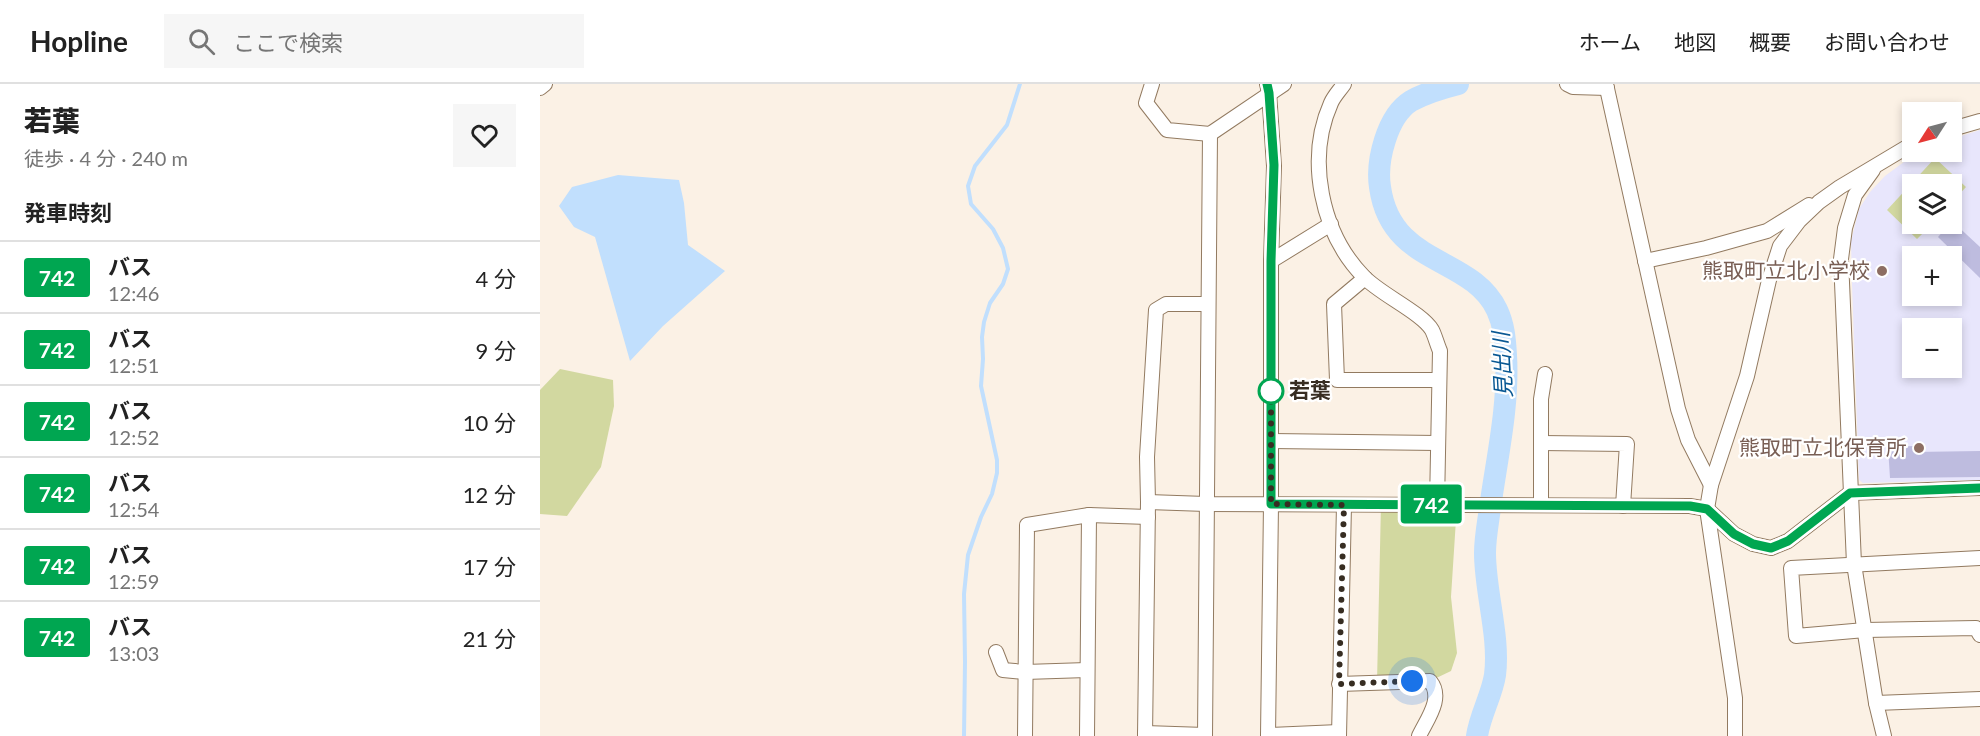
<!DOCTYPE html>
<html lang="ja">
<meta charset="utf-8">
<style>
:root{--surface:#fff;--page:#f6f6f6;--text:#222;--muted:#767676;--line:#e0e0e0}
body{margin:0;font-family:Lato,"Noto Sans JP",sans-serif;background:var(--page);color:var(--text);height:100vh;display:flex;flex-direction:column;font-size:22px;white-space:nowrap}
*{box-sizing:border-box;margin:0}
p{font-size:20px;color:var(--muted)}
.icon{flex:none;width:33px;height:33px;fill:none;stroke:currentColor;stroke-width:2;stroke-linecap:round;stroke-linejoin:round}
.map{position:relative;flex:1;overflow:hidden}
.details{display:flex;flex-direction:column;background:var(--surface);width:540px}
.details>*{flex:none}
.badge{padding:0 12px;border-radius:4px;font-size:21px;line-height:39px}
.needle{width:39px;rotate:234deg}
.buttons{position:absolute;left:1362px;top:18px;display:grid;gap:12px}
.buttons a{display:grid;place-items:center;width:60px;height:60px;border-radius:0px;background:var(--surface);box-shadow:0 3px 9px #0003;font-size:30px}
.you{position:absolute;width:30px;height:30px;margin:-15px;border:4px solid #fff;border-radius:50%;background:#1a73e8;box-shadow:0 0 0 9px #1a73e833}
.map>.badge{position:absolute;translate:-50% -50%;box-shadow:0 0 0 3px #fff}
h2{padding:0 24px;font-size:22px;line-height:54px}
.round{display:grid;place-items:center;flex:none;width:63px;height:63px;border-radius:0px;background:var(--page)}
.head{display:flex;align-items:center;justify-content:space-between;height:102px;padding:0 24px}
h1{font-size:28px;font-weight:800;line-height:45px}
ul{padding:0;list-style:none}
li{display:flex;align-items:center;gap:18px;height:72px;padding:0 24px;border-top:2px solid var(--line)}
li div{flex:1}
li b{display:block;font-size:22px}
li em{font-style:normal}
li .badge{min-width:66px;font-weight:700;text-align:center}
header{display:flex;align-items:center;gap:36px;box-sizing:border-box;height:84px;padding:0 30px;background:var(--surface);border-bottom:2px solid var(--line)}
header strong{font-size:28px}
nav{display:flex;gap:33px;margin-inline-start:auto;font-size:21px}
.search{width:420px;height:54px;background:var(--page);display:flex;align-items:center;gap:15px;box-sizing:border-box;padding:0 21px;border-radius:0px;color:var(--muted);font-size:22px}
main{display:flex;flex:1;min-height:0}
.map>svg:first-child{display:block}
</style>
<header>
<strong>Hopline</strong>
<div class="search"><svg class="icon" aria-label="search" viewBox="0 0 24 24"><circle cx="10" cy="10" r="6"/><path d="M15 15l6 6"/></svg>ここで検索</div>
<nav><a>ホーム</a><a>地図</a><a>概要</a><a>お問い合わせ</a></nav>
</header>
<main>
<section class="details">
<div class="head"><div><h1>若葉</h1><p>徒歩 · 4 分 · 240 m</p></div><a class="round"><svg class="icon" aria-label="heart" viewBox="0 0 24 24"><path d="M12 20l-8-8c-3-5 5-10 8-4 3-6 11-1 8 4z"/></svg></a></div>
<h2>発車時刻</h2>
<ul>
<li><span class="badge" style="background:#00a651;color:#fff">742</span><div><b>バス</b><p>12:46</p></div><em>4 分</em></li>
<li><span class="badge" style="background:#00a651;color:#fff">742</span><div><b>バス</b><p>12:51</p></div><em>9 分</em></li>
<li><span class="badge" style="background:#00a651;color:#fff">742</span><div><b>バス</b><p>12:52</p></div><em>10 分</em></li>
<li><span class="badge" style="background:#00a651;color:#fff">742</span><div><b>バス</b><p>12:54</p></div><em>12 分</em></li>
<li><span class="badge" style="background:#00a651;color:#fff">742</span><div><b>バス</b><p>12:59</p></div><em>17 分</em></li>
<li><span class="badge" style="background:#00a651;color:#fff">742</span><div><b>バス</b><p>13:03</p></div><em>21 分</em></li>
</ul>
</section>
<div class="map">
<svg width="1440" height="652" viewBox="0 0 1440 652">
<rect width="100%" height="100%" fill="#fbf1e5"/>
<path fill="#e8e6fc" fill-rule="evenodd" d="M1440,46V396L1323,399L1319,396L1312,201L1311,157L1319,125L1330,108L1345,92L1372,72L1381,68H1412V55ZM1372,100H1412V140H1372ZM1372,172H1412V212H1372ZM1372,244H1412V284H1372Z"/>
<g fill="#d2d8a0">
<polygon points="1395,74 1426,103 1412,118 1412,100 1372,100 1372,140 1392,140 1377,155 1347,126"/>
<polygon points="20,285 73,296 74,322 61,383 27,432 0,430 0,306"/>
<polygon points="841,420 917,420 911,513 917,569 911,587 890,597 837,598"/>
</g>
<polygon fill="#c1dffd" points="78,91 139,96 144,119 148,161 185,187 123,242 90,277 55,153 34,143 19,122 32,103"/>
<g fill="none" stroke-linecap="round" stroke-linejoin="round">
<polyline stroke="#c1dffd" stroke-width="4" points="424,652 425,578 424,510 428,471 441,433 452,410 457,389 457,376 441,302 443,275 442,253 444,238 450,219 463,200 468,185 463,164 453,145 431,120 428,102 435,82 467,41 480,0"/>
<path stroke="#c1dffd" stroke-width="22" d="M918,0C902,4 885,9 871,17C847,32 836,77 840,103C851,183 931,171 957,226C964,241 965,255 966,271C969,322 957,373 950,424C948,439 945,454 945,469C945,508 960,553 955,591C952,611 940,631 937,652"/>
</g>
<g fill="#bebcdf">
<polygon points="1412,137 1440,163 1440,194 1398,153"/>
<polygon points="1374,362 1374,368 1440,367 1440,393 1350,394 1348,363"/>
</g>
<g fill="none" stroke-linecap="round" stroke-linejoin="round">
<defs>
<g id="minor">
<polyline points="612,0 606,19 627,46 670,50 744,0"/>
<polyline points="727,0 729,8 734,82 731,177 731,420 728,652"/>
<path d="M804,0C800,6 794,12 791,19C766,75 781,149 824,193C840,210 882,229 892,246C895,252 897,260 900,267L897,420"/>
<polyline points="1027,0 1033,3 1067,4"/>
<polyline points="1066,0 1138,325 1148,356 1171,401"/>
<polyline points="0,4 5,0"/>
<polyline points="1412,45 1440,37"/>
<polyline points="1333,86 1315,111 1305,144 1301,175 1314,480 1336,619 1344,652"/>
<polyline points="731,177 791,140"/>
<polyline points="1105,177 1166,164 1227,147 1269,121"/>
<polyline points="825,194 794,220 797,296 899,296"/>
<polyline points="731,357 898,359"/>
<polyline points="1001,359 1087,360 1083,422"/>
<polyline points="608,418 666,420 1150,422 1167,425 1194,450 1213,460 1231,464 1248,457 1310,409 1440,404"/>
<polyline points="1001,421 1001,315 1005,290"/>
<polyline points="1440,474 1251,484 1256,552 1325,546 1436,544 1440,551"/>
<polyline points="456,568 463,586 485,588 547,586"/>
<path d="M799,600L890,597C904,614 887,635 879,652"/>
<polyline points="1336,619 1440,615"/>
<polyline points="605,649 665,651"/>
<polyline points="728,651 799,648"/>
<polyline points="485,652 487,441 549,431 608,433"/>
<polyline points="547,652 549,431"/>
<polyline points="605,652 608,418 607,373 616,226 626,220 668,220"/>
<polyline points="665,652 670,50"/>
<polyline points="799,652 804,421"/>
<polyline points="1195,652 1195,614 1167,425 1171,401 1207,292 1229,196 1240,162 1259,137 1279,118 1300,103 1372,60"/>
</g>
</defs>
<use href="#minor" stroke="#927a60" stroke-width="16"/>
<use href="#minor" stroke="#fff" stroke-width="14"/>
</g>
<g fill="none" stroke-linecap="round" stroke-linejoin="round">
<defs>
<polyline id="line" points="727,0 729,9 734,81 731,177 731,420 1150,422 1167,425 1194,450 1213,460 1231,464 1248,457 1310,409 1440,404"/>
</defs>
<use href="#line" stroke="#fff" stroke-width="14"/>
<use href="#line" stroke="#00a651" stroke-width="9"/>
<polyline stroke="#372d22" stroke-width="6" stroke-dasharray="0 10.8" points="731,307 731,420 804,421 799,600 872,597"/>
</g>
<g fill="#8d6e63" stroke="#fff" stroke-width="2">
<circle cx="1342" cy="187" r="6"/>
<circle cx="1379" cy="364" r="6"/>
</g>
<circle fill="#fff" stroke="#00a651" stroke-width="3" cx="731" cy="307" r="12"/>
<g text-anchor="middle" stroke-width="4.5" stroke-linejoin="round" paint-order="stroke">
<g font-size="21" fill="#785e54" stroke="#fff" text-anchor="end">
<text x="1330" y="194">熊取町立北小学校</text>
<text x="1367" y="371">熊取町立北保育所</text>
</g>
<g font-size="21" font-weight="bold" fill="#372d22" stroke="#fff" text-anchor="start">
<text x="749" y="314">若葉</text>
</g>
<g font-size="22" font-style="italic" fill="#095893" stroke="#fff">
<text transform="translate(962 281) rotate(-93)" y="8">見出川</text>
</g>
</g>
</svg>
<div class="buttons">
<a><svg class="needle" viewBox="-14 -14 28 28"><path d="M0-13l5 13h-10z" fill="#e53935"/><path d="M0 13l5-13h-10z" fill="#767676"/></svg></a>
<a><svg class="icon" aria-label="layers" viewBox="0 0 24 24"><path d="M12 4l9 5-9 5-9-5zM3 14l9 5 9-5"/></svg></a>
<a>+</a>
<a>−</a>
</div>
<div class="you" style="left:872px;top:597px"></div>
<b class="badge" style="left:891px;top:420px;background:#00a651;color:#fff">742</b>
</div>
</main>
